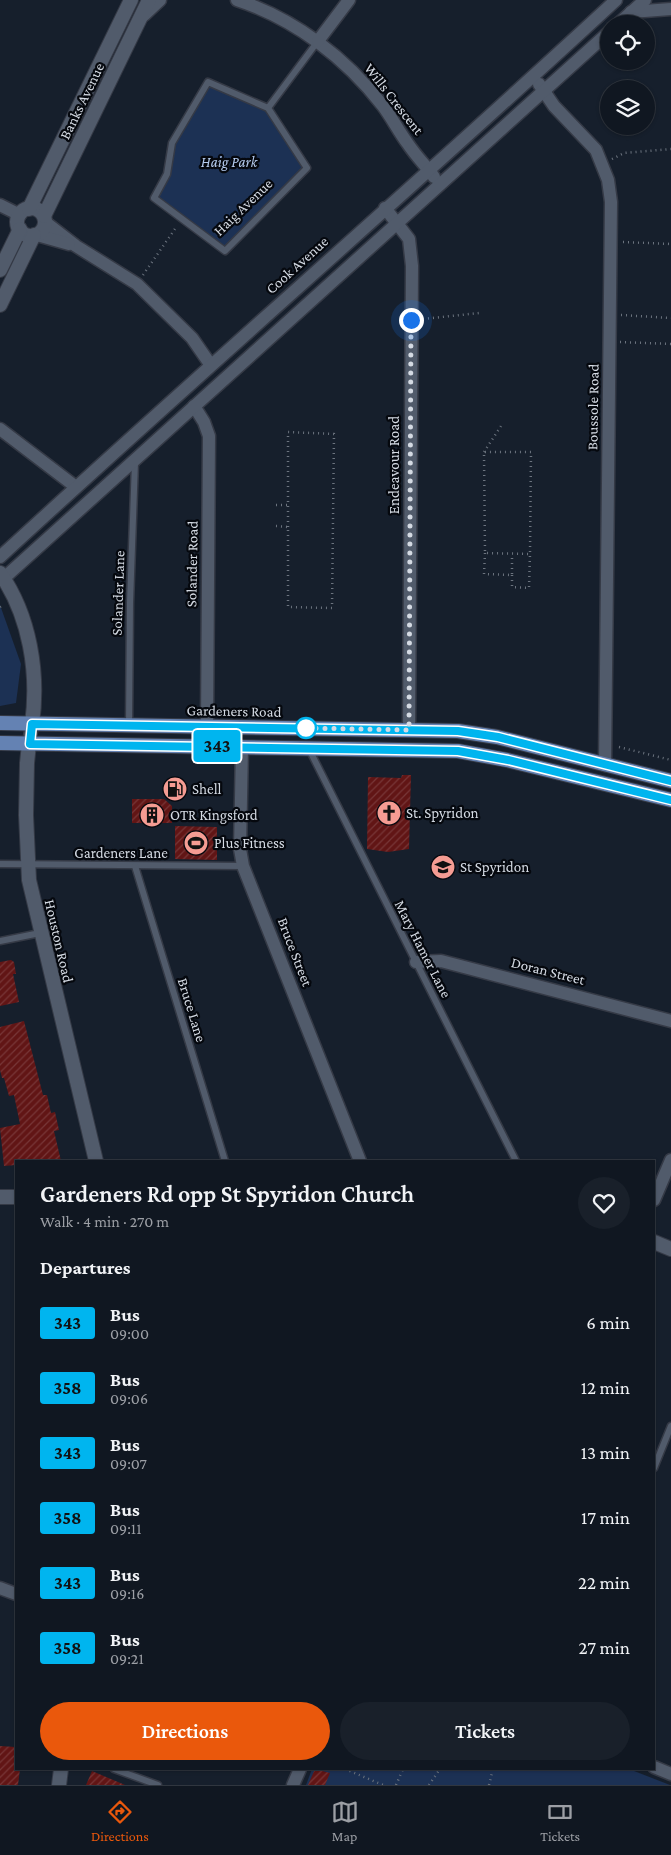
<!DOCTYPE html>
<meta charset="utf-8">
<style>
:root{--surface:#101721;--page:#19202a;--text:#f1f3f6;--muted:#9c9fa5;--line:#30363f;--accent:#ea580c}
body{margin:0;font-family:"Crimson Pro",serif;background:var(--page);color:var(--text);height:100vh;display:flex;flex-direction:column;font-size:19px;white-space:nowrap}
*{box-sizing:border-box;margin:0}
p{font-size:16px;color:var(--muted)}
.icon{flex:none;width:28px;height:28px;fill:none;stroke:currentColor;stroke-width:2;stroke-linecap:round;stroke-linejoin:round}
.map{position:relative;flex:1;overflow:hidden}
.panel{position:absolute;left:15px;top:1160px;width:640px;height:610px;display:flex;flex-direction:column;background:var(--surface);border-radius:0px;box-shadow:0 1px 4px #0004,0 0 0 1px var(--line)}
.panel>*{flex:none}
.badge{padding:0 10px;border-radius:4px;font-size:18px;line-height:32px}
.tools{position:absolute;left:600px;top:15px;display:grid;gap:10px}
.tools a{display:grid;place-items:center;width:55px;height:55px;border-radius:50%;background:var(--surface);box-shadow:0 1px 4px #0004,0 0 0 1px var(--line);font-size:25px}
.you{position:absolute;width:25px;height:25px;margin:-12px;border:4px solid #fff;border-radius:50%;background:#1a73e8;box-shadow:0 0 0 8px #1a73e833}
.map>.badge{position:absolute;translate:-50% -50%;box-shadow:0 0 0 2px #fff}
h2{padding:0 25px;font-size:19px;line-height:45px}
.round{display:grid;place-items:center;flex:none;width:52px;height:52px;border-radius:26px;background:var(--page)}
.overview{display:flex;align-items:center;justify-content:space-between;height:85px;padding:0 25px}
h1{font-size:24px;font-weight:600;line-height:38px}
.action{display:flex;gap:10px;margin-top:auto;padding:10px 25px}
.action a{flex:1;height:58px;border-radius:30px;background:var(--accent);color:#fff;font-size:20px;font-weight:600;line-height:58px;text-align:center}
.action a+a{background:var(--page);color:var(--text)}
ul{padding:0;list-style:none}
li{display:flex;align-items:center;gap:15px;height:65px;padding:0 25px}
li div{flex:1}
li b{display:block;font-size:19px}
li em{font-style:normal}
li .badge{min-width:55px;font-weight:700;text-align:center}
.tabs{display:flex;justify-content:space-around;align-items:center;height:70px;border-top:1px solid var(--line);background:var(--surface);font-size:14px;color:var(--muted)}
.tabs a{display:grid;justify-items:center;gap:2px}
.tabs .on{color:var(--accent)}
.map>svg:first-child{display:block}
</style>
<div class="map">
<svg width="671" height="1785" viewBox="0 0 671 1785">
<defs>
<pattern id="building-hatch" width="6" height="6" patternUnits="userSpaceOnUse" patternTransform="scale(1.25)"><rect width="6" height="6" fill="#611515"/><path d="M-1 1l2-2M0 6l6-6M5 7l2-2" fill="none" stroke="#773637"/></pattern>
</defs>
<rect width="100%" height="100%" fill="#161f2c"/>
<g fill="#1c3154">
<polygon points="208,82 268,108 307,168 225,251 154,198 167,174 172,143"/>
<polygon points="0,605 21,664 16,703 0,706"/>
<polygon points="312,1769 629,1769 670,1785 306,1785"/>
</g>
<g fill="url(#building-hatch)">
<polygon points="402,775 411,775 409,849 388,852 367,849 368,777 401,778"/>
<polygon points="132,799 164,799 172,806 172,823 132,823"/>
<polygon points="175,826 217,827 217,860 175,859"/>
<polygon points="11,960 14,962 16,974 13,974 19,1002 0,1006 0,962"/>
<polygon points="24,1021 43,1095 47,1095 51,1113 55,1112 59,1130 54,1131 61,1161 16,1161 16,1165 4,1166 0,1128 20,1124 14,1095 9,1096 4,1078 2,1078 0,1070 0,1027"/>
<polygon points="0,1746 16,1747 16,1767 20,1769 18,1785 0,1785"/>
<polygon points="315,1769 330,1773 325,1785 308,1785"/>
<polygon points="92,1771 125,1785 86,1785"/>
</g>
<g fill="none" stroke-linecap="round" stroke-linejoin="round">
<defs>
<g id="service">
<polyline points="268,108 208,82 172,143 167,174 154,198 225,251 307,168 268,108 318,41"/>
<polyline points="129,726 130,603 135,462"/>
<polyline points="309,749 516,1161"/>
<polyline points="0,864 243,866"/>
<polyline points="135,866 225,1161"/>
<polyline points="0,941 40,933"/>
<polyline points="654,1468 671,1426"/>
<polyline points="114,1769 158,1785"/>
</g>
<g id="minor">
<path d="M237,0C295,19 346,58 383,106C392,118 399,132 408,144C416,156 426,166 434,177"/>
<polyline points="631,12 671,9"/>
<polyline points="144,15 160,0"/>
<polyline points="618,24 645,0"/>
<polyline points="318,41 349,0"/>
<polyline points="539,84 554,106 596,150 608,180 611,202 605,765"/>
<polyline points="0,205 20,215"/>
<polyline points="385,208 409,239 412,266 409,729"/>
<polyline points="45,222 76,246 137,284 192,338 210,364"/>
<polyline points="37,235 69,244"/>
<polyline points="194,406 204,422 209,436 207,727"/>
<polyline points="0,429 76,487"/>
<path d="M0,557C204,369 413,188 616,0"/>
<polyline points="4,578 609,32"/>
<polyline points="29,744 32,724"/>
<polyline points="242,747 240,849 243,866 360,1161"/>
<polyline points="416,962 441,961 671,1021"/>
<polyline points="654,1200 671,1160"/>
<polyline points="0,1588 16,1594"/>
<polyline points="654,1767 671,1774"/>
<polyline points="293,1785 300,1769"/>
</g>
<g id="tertiary">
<circle cx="31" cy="222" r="14"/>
<polyline points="29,209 131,0"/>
<polyline points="44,216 149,0"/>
<polyline points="0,270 20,229"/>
<polyline points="0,305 34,235"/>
<path d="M0,573C30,616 39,673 32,724"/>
<polyline points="29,744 27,763 26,815 29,880 96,1161"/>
<polyline points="0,1197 16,1197"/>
<polyline points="654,1242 671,1249"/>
<polyline points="59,1785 61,1769"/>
</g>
<g id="primary">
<polyline points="0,723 458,731 497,737 671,781"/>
<polyline points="0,743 458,751 507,760 671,800"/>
</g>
</defs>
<use href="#service" stroke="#353a46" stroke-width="9"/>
<use href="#minor" stroke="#353a46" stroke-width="15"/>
<use href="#tertiary" stroke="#353a46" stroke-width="16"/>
<use href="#primary" stroke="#353a46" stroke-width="16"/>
<g stroke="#6c747f" stroke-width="2.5" stroke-dasharray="1 4" stroke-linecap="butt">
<polyline points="612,159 624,153 671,149"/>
<polyline points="623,242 671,244"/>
<polyline points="143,275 177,226"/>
<polyline points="621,315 671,318"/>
<polyline points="423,319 479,313"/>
<polyline points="620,342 671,344"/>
<polyline points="484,452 503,423"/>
<polyline points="276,505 288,505"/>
<polyline points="276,526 288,527 288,607 332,608 334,434 288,432 288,527"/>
<polyline points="485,553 484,574 512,575 512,554"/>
<polyline points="512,575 512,587 529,588 530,554 485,553 484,452 531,452 530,554"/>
<polyline points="0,607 1,606"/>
<polyline points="619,747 671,760"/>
<polyline points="345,1769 383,1785"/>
<polyline points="396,1785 403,1769"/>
<polyline points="429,1785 440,1769"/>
<polyline points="489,1785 493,1769"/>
</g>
<use href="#service" stroke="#515b6b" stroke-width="6"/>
<use href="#minor" stroke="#515b6b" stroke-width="12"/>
<use href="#tertiary" stroke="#515b6b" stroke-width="14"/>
<use href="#primary" stroke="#6482b3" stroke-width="14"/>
</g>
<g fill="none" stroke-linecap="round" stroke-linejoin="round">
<defs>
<polyline id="line" points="671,781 498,737 458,731 32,724 30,744 458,751 508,760 671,800"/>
</defs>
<use href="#line" stroke="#fff" stroke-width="11"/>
<use href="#line" stroke="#00b5ef" stroke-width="8"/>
<polyline stroke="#d4dae3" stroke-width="5" stroke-dasharray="0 9" points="306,728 302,728 409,730 411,320"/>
</g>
<defs>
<symbol id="fuel-disc" viewBox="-11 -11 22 22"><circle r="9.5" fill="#f59c93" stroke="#05080e"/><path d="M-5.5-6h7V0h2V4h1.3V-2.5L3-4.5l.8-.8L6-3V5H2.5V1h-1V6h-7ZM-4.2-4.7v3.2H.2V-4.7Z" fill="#111"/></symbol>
<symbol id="church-disc" viewBox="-11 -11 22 22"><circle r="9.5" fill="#f59c93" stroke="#05080e"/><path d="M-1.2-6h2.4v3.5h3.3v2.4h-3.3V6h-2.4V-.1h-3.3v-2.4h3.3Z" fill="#111"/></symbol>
<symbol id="building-disc" viewBox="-11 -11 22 22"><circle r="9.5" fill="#f59c93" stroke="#05080e"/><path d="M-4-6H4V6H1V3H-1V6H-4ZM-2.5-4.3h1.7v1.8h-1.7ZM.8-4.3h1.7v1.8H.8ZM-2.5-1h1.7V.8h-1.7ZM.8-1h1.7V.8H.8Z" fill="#111"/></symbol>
<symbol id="stadium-disc" viewBox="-11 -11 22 22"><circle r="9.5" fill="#f59c93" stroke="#05080e"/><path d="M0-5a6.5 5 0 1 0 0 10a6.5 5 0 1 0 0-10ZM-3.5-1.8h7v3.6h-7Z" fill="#111"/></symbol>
<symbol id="school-disc" viewBox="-11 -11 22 22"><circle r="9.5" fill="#f59c93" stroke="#05080e"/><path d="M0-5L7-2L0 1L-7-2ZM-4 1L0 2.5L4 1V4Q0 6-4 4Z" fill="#111"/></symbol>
</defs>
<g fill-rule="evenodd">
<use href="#fuel-disc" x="161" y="775" width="28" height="28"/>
<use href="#church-disc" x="375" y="799" width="28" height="28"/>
<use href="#building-disc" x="138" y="801" width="28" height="28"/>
<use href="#stadium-disc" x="182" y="829" width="28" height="28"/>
<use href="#school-disc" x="429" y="853" width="28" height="28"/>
</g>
<circle fill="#fff" stroke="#00b5ef" stroke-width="2.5" cx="306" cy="728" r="10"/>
<g text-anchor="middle" stroke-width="4.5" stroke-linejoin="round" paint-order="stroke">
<g font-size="15" fill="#d4dae3" stroke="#05080e">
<text transform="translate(394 99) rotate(52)" y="5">Wills Crescent</text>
<text transform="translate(82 101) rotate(-64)" y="5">Banks Avenue</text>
<text transform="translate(243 207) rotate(-44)" y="5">Haig Avenue</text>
<text transform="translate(297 265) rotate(-42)" y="5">Cook Avenue</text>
<text transform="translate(593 407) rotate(-89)" y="5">Boussole Road</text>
<text transform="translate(394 465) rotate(-90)" y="5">Endeavour Road</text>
<text transform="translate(192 564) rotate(-89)" y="5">Solander Road</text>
<text transform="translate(118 593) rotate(-88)" y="5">Solander Lane</text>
<text transform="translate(234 711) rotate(1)" y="5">Gardeners Road</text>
<text x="121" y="858">Gardeners Lane</text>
<text transform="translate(59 941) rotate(77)" y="5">Houston Road</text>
<text transform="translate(423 949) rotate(63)" y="5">Mary Hamer Lane</text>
<text transform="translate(295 952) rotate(69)" y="5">Bruce Street</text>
<text transform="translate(548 971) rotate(14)" y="5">Doran Street</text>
<text transform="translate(192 1010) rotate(73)" y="5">Bruce Lane</text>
</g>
<g font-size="15" font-style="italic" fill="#b5ccef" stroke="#05080e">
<text x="229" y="167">Haig Park</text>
</g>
<g font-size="15" fill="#d4dae3" stroke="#05080e" text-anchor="start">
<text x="192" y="794">Shell</text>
<text x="406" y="818">St. Spyridon</text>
<text x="170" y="820">OTR Kingsford</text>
<text x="214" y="848">Plus Fitness</text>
<text x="460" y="872">St Spyridon</text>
</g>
</g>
</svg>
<div class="tools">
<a><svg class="icon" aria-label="locate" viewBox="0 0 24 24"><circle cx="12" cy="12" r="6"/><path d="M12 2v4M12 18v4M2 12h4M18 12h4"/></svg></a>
<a><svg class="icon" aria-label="layers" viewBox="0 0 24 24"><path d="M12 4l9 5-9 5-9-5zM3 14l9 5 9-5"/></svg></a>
</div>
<div class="you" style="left:411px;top:320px"></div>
<b class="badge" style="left:217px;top:746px;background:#00b5ef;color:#111">343</b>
<section class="panel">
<div class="overview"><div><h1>Gardeners Rd opp St Spyridon Church</h1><p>Walk · 4 min · 270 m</p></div><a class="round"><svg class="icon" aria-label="heart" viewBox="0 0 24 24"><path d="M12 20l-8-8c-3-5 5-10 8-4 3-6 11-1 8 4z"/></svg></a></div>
<h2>Departures</h2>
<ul>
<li><span class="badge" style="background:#00b5ef;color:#111">343</span><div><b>Bus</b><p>09:00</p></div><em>6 min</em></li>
<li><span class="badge" style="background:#00b5ef;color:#111">358</span><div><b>Bus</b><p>09:06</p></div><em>12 min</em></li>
<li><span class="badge" style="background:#00b5ef;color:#111">343</span><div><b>Bus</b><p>09:07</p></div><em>13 min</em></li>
<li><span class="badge" style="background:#00b5ef;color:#111">358</span><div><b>Bus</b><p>09:11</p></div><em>17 min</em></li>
<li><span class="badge" style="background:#00b5ef;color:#111">343</span><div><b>Bus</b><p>09:16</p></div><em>22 min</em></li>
<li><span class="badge" style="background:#00b5ef;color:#111">358</span><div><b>Bus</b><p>09:21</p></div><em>27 min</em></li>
</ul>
<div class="action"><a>Directions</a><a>Tickets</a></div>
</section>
</div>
<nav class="tabs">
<a class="on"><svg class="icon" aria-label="directions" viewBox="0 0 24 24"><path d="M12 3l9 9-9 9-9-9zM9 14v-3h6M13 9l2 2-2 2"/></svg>Directions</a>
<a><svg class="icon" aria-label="map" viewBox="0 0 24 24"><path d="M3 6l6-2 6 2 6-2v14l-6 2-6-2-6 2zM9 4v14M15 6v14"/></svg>Map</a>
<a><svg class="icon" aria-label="tickets" viewBox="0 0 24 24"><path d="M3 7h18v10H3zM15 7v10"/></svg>Tickets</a>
</nav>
